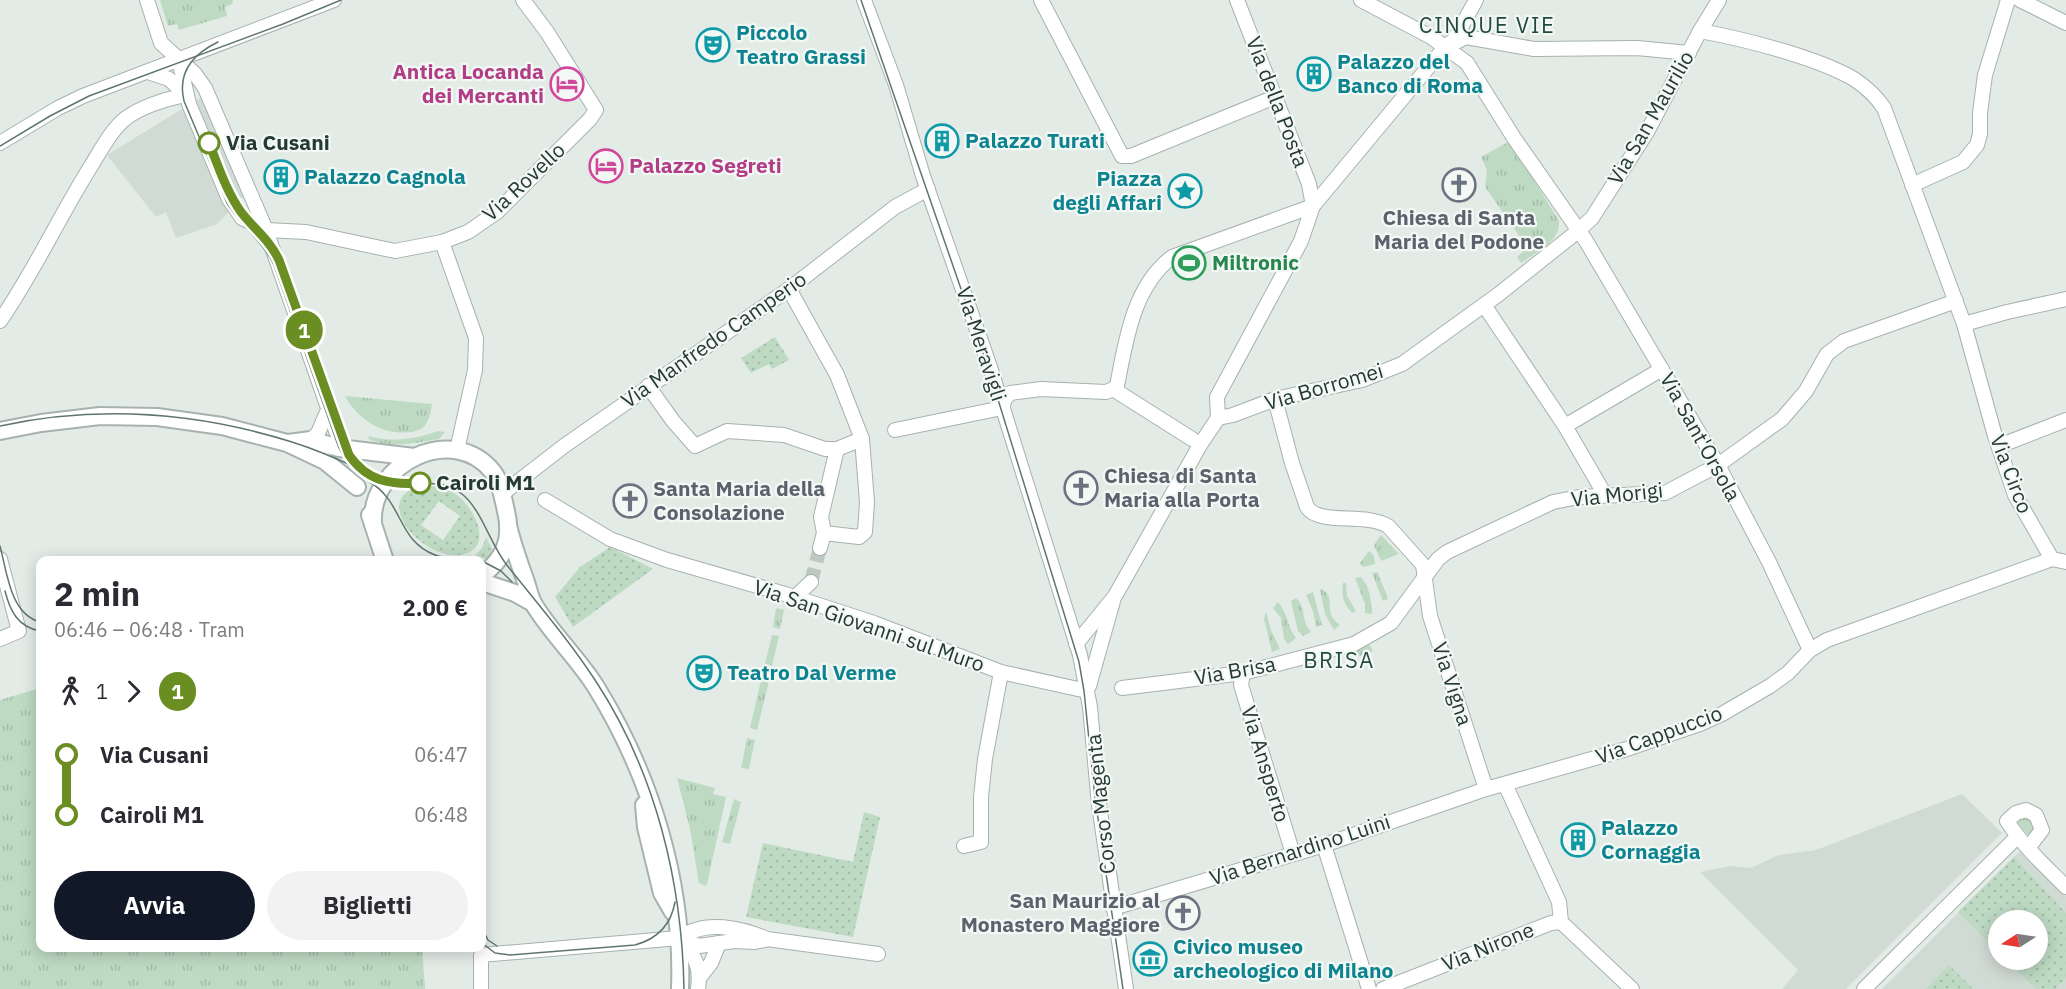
<!DOCTYPE html>
<html lang="it">
<meta charset="utf-8">
<style>
:root{--surface:#fff;--page:#f2f2f3;--text:#2b2b33;--muted:#7c7c81;--accent:#111827}
body{margin:0;font-family:"IBM Plex Sans",sans-serif;background:var(--page);color:var(--text);height:100vh;display:flex;flex-direction:column;font-size:22px;white-space:nowrap}
*{box-sizing:border-box;margin:0}
p{font-size:20px;color:var(--muted)}
.icon{flex:none;width:33px;height:33px;fill:none;stroke:currentColor;stroke-width:2;stroke-linecap:round;stroke-linejoin:round}
.map{position:relative;flex:1;overflow:hidden}
.details{position:absolute;left:36px;top:556px;width:450px;height:396px;display:flex;flex-direction:column;background:var(--surface);border-radius:12px;box-shadow:0 3px 15px #0003}
.details>*{flex:none}
.badge{padding:0 12px;border-radius:20px;font-size:21px;line-height:39px}
.needle{width:39px;rotate:258deg}
.controls{position:absolute;left:1988px;top:910px;display:grid;gap:12px}
.controls a{display:grid;place-items:center;width:60px;height:60px;border-radius:50%;background:var(--surface);box-shadow:0 3px 15px #0003;font-size:30px}
.map>.badge{position:absolute;translate:-50% -50%;box-shadow:0 0 0 3px #fff}
.legs{display:flex;align-items:center;gap:9px;height:66px;padding:0 18px;font-size:20px}
.legs p{margin-inline-start:auto}
.head{display:flex;align-items:center;justify-content:space-between;height:102px;padding:0 18px}
h1{font-size:33px;font-weight:700;line-height:45px}
.button{display:flex;gap:12px;margin-top:auto;padding:12px 18px}
.button a{flex:1;height:69px;border-radius:36px;background:var(--accent);color:#fff;font-size:24px;font-weight:700;line-height:69px;text-align:center}
.button a+a{background:var(--page);color:var(--text)}
ul{padding:0 18px;list-style:none}
li{display:flex;align-items:center;gap:21px;height:60px;font-size:22px}
li i{display:grid;place-items:center;width:9px;height:100%;margin:0 8px;background:currentColor}
li i::after{content:'';width:15px;height:15px;margin:-8px;border:4px solid;border-radius:50%;background:var(--surface)}
li p{margin-inline-start:auto}
li:first-child i{background:linear-gradient(#0000 50%,currentColor 0)}
li:last-child i{background:linear-gradient(currentColor 50%,#0000 0)}
.map>svg:first-child{display:block}
</style>
<div class="map">
<svg width="2066" height="989" viewBox="0 0 2066 989">
<defs>
<pattern id="grass-tufts" width="24" height="20" patternUnits="userSpaceOnUse" patternTransform="scale(1.5)"><rect width="24" height="20" fill="#bedac3"/><path d="M3 7l-1-3M5 7V3M7 7l1-3M15 17l-1-3M17 17v-4M19 17l1-3" fill="none" stroke="#a3bca8"/></pattern>
<pattern id="garden-dots" width="8" height="8" patternUnits="userSpaceOnUse" patternTransform="scale(1.5)"><rect width="8" height="8" fill="#bedac3"/><path d="M2 2h.1M6 6h.1" fill="none" stroke="#a3bca8" stroke-width="1.8" stroke-linecap="round"/></pattern>
</defs>
<rect width="100%" height="100%" fill="#e3ebe7"/>
<g fill="#d1dbd5" fill-rule="evenodd">
<polygon points="208,93 248,192 217,224 176,238 166,212 156,217 107,155"/>
<polygon points="1962,794 2002,833 1846,989 1782,989 1798,970 1700,872 1730,866 1751,868 1779,855 1816,850"/>
<path d="M2020,851L2066,896V989H1882ZM1998,921H2037V960H1998Z"/>
</g>
<g fill="url(#grass-tufts)">
<polygon points="160,0 233,0 232,4 225,7 227,16 179,30 177,24 168,26"/>
<path d="M1510,141L1559,221C1561,242 1536,252 1521,263L1517,257L1525,250V244L1485,187L1487,170L1481,157Z"/>
<path d="M345,396L432,404C431,410 430,417 427,422C425,428 417,431 412,432C383,436 358,420 345,396Z"/>
<path d="M438,431L445,432L439,439C416,443 390,449 368,439L369,436C390,443 417,439 438,431Z"/>
<polygon points="1381,535 1399,554 1381,561 1374,545"/>
<polygon points="1369,551 1374,556 1375,564 1363,567 1360,563"/>
<path d="M1378,572C1380,582 1386,590 1388,599L1383,601L1372,573Z"/>
<path d="M1361,577C1370,587 1371,600 1372,614L1365,613V604L1355,578Z"/>
<path d="M1343,583H1346L1347,596L1356,611L1352,613C1344,604 1341,596 1343,583Z"/>
<path d="M1320,589C1333,593 1328,604 1331,614C1332,618 1336,622 1340,625L1334,630L1325,614Z"/>
<polygon points="1313,592 1322,625 1316,627 1313,611 1306,595"/>
<path d="M1296,598C1307,608 1300,619 1311,632L1303,636L1298,631L1291,601Z"/>
<path d="M1278,602C1289,615 1286,625 1296,638L1288,644L1284,639L1281,618L1273,608Z"/>
<polygon points="776,608 784,610 780,629 773,627"/>
<polygon points="1266,612 1271,630 1280,649 1272,652 1264,619"/>
<polygon points="772,635 779,636 772,666 765,664"/>
<polygon points="1370,645 1373,651 1349,660 1346,654"/>
<polygon points="762,676 770,677 757,730 750,728"/>
<polygon points="40,688 40,948 422,948 425,989 0,989 0,700"/>
<polygon points="747,738 755,740 749,769 741,768"/>
<polygon points="677,778 715,788 713,794 726,797 707,884 705,886 699,883 690,829"/>
<polygon points="734,799 741,802 730,844 722,842"/>
<polygon points="2020,815 2031,818 2036,826 2032,834 2027,834 2018,823 2017,818"/>
</g>
<g fill="url(#garden-dots)" fill-rule="evenodd">
<polygon points="775,337 789,360 772,369 769,364 751,373 741,358"/>
<path d="M420,486C429,486 439,486 448,490C473,500 498,550 460,555C421,559 370,499 420,486ZM439,501L460,516L443,540L421,525Z"/>
<polygon points="486,537 496,556 492,561 475,555 482,548"/>
<polygon points="610,547 653,569 573,627 555,597 580,567"/>
<polygon points="864,812 880,817 853,937 746,917 763,843 853,862"/>
<polygon points="2014,857 2066,913 2066,978 2055,989 2036,989 2007,960 2037,960 2037,921 1998,921 1998,952 1958,912"/>
<polygon points="1949,965 1973,989 1926,989"/>
</g>
<g fill="none" stroke-linecap="round" stroke-linejoin="round">
<polyline stroke="#bdc8c3" stroke-width="14" stroke-dasharray="14 7" stroke-linecap="butt" points="811,582 820,548"/>
<defs>
<g id="minor">
<polyline points="147,0 161,43 195,74 205,88 266,230 342,448"/>
<polyline points="864,0 896,85 923,176 990,367 1080,655 1090,707 1099,805 1126,989"/>
<polyline points="1041,0 1122,156 1131,156 1275,97"/>
<polyline points="1237,0 1309,184 1313,206"/>
<polyline points="1361,0 1431,37 1467,63 1514,138 1586,241 1718,465 1769,562 1810,650"/>
<polyline points="2020,0 2066,23"/>
<path d="M1700,31C1744,39 1816,57 1854,79C1866,87 1876,96 1884,108L1964,324L1995,436L2015,495L2052,559L2066,562"/>
<polyline points="1450,45 1466,37 1534,49 1637,48 1689,53"/>
<polyline points="179,60 189,104 229,199 242,218 266,230"/>
<polyline points="148,72 169,79 186,95"/>
<polyline points="0,143 58,108 83,96 334,0"/>
<polyline points="1912,185 1963,162 1977,145 1980,134 1980,113 1985,75 2008,0"/>
<polyline points="266,230 306,232 395,251 442,242 468,232 497,212 590,119 596,110 547,32 523,0"/>
<polyline points="442,242 476,338 475,370 457,450"/>
<polyline points="789,289 837,375 862,439 867,502 865,532 859,537 824,533"/>
<polyline points="1484,305 1565,426 1605,495"/>
<path d="M0,321C34,272 59,217 91,166C101,150 111,130 126,118C143,106 166,99 186,95"/>
<polyline points="1964,324 2007,312 2066,299"/>
<polyline points="648,386 673,421 695,446 727,431 784,435 825,449 837,449 862,439"/>
<path d="M1113,389L1117,386C1126,340 1133,287 1172,257L1313,206"/>
<path d="M1275,399L1292,463L1307,507C1319,526 1365,512 1388,526L1423,565L1430,616L1486,789"/>
<polyline points="1002,408 1005,399 1010,393 1041,389 1106,392 1113,389 1192,439"/>
<polyline points="1218,418 1233,415 1275,399 1362,380 1402,364 1499,294 1578,231 1592,218 1647,132 1700,31 1719,0"/>
<polyline points="1218,418 1217,397 1301,241 1313,206 1446,46 1454,40 1476,0"/>
<polyline points="1565,426 1662,369"/>
<polyline points="895,430 1002,408"/>
<polyline points="311,440 318,433 328,410"/>
<polyline points="1999,446 2066,420"/>
<polyline points="502,494 564,446 789,289 895,207 928,189"/>
<polyline points="545,500 610,539 667,560 785,594 874,623 1001,672 1087,691"/>
<polyline points="820,548 824,533 821,517 837,449"/>
<polyline points="0,559 19,631 0,639"/>
<polyline points="795,597 811,582"/>
<polyline points="1076,644 1115,596 1200,445 1218,418"/>
<polyline points="1243,673 1241,685 1293,854"/>
<polyline points="1089,686 1113,601"/>
<polyline points="1122,688 1243,673 1354,644 1391,623 1438,559 1447,552 1553,502 1579,497 1665,493 1718,465 1782,419 1806,391 1827,354 1844,341 1956,301"/>
<polyline points="1505,784 1559,902 1561,922 1632,989"/>
<polyline points="1324,845 1369,989"/>
<polyline points="964,846 981,842 981,797 985,759 1001,672"/>
<path d="M2028,848L2042,830L2036,815L2026,810L2016,813L2007,821C2023,846 2045,866 2066,887"/>
<polyline points="1113,908 1324,845 1486,789 1627,749 1700,724 1722,714 1770,686 1788,673 1810,650 1827,640 2052,559"/>
<polyline points="679,938 699,946 734,941 755,942 765,940"/>
<path d="M682,941C696,957 701,968 698,989"/>
<polyline points="700,977 711,963 719,943"/>
<path d="M481,989V955L679,938C684,935 690,931 696,930C717,923 747,930 767,939L878,954"/>
<polyline points="1383,989 1551,923 1561,922"/>
<polyline points="1864,989 2017,837"/>
</g>
<g id="tertiary">
<polyline points="0,431 41,423 100,416 157,417 222,426 287,443 325,461 357,487"/>
<polyline points="288,443 311,440 339,448 414,457"/>
<polyline points="370,515 385,561"/>
<path d="M373,524C369,463 453,422 493,472C501,482 503,499 506,511C513,540 504,559 482,575"/>
<path d="M508,526C513,545 519,563 526,582C528,589 530,597 533,603C550,632 578,658 596,687C651,776 684,884 680,989"/>
<polyline points="482,582 515,593 533,603"/>
<polyline points="644,805 646,827 662,893 673,912"/>
</g>
</defs>
<use href="#minor" stroke="#a6b2ad" stroke-width="16"/>
<use href="#tertiary" stroke="#a6b2ad" stroke-width="20"/>
<use href="#minor" stroke="#fff" stroke-width="14"/>
<use href="#tertiary" stroke="#fff" stroke-width="16"/>
<g stroke="#5f766e" stroke-width="1.5">
<polyline points="861,0 988,367 1079,662 1084,691 1095,798 1123,989"/>
<path d="M218,42C193,54 177,72 184,101L227,203C241,226 263,241 274,265L339,448L349,466"/>
<polyline points="0,146 50,116 89,96 283,24 341,0"/>
<path d="M0,426C98,405 196,412 292,442C314,449 338,459 359,469C369,473 377,480 387,482C414,490 435,474 462,494C481,509 490,543 506,564C537,603 570,641 597,683C656,774 682,882 684,989"/>
<path d="M368,481C404,501 396,540 435,555C450,561 465,557 481,561"/>
<path d="M0,546C7,572 10,614 40,622"/>
<polyline points="482,561 501,571 512,582"/>
<path d="M5,591C10,611 18,627 40,631"/>
<polyline points="482,928 488,940 497,946"/>
<path d="M482,943L495,953L510,955L635,945C657,939 671,925 675,902"/>
</g>
</g>
<g fill="none" stroke-linecap="round" stroke-linejoin="round">
<defs>
<path id="line-1" d="M209,143C218,165 226,191 241,212C254,229 269,239 279,260L349,455C367,481 390,485 420,483"/>
</defs>
<use href="#line-1" stroke="#fff" stroke-width="14"/>
<use href="#line-1" stroke="#6b8e23" stroke-width="9"/>
</g>
<defs>
<symbol id="theatre-ring" viewBox="-11 -11 22 22"><circle r="9.5" fill="#f3f8f5" stroke="#0f9aa8" stroke-width="1.5"/><path d="M-5-5.5Q0-4 5-5.5V0Q5 5 0 6Q-5 5-5 0ZM-3.3-2.5H-1v1.5H-3.3ZM1-2.5H3.3v1.5H1ZM-2.8 1Q0 5.5 2.8 1Z" fill="#0f9aa8"/></symbol>
<symbol id="building-ring" viewBox="-11 -11 22 22"><circle r="9.5" fill="#f3f8f5" stroke="#0f9aa8" stroke-width="1.5"/><path d="M-4-6H4V6H1V3H-1V6H-4ZM-2.5-4.3h1.7v1.8h-1.7ZM.8-4.3h1.7v1.8H.8ZM-2.5-1h1.7V.8h-1.7ZM.8-1h1.7V.8H.8Z" fill="#0f9aa8"/></symbol>
<symbol id="hotel-ring" viewBox="-11 -11 22 22"><circle r="9.5" fill="#f3f8f5" stroke="#d1479c" stroke-width="1.5"/><path d="M-6-4.5h1.5V1H6V5H4.5V3h-9V5H-6ZM-4 0a1.8 1.8 0 1 1 3.6 0ZM.5 0V-2.5h3Q6-2.5 6 0Z" fill="#d1479c"/></symbol>
<symbol id="church-ring" viewBox="-11 -11 22 22"><circle r="9.5" fill="#f3f8f5" stroke="#6b7280" stroke-width="1.5"/><path d="M-1.2-6h2.4v3.5h3.3v2.4h-3.3V6h-2.4V-.1h-3.3v-2.4h3.3Z" fill="#6b7280"/></symbol>
<symbol id="sight-ring" viewBox="-11 -11 22 22"><circle r="9.5" fill="#f3f8f5" stroke="#0f9aa8" stroke-width="1.5"/><path d="M0-6L1.8-2.2L6-1.7L2.9 1.2L3.7 5.4L0 3.3L-3.7 5.4L-2.9 1.2L-6-1.7L-1.8-2.2Z" fill="#0f9aa8"/></symbol>
<symbol id="stadium-ring" viewBox="-11 -11 22 22"><circle r="9.5" fill="#f3f8f5" stroke="#2e9e5b" stroke-width="1.5"/><path d="M0-5a6.5 5 0 1 0 0 10a6.5 5 0 1 0 0-10ZM-3.5-1.8h7v3.6h-7Z" fill="#2e9e5b"/></symbol>
<symbol id="museum-ring" viewBox="-11 -11 22 22"><circle r="9.5" fill="#f3f8f5" stroke="#0f9aa8" stroke-width="1.5"/><path d="M0-6L6-3V-2H-6V-3ZM-5-1h2V3h-2ZM-1-1h2V3h-2ZM3-1h2V3H3ZM-6 4H6V6H-6Z" fill="#0f9aa8"/></symbol>
</defs>
<g fill-rule="evenodd">
<use href="#theatre-ring" x="694" y="26" width="38" height="38"/>
<use href="#building-ring" x="1295" y="55" width="38" height="38"/>
<use href="#hotel-ring" x="548" y="65" width="38" height="38"/>
<use href="#building-ring" x="923" y="122" width="38" height="38"/>
<use href="#hotel-ring" x="587" y="147" width="38" height="38"/>
<use href="#building-ring" x="262" y="158" width="38" height="38"/>
<use href="#church-ring" x="1440" y="166" width="38" height="38"/>
<use href="#sight-ring" x="1166" y="172" width="38" height="38"/>
<use href="#stadium-ring" x="1170" y="244" width="38" height="38"/>
<use href="#church-ring" x="1062" y="469" width="38" height="38"/>
<use href="#church-ring" x="611" y="482" width="38" height="38"/>
<use href="#theatre-ring" x="685" y="654" width="38" height="38"/>
<use href="#building-ring" x="1559" y="821" width="38" height="38"/>
<use href="#church-ring" x="1164" y="894" width="38" height="38"/>
<use href="#museum-ring" x="1131" y="940" width="38" height="38"/>
</g>
<g fill="#fff" stroke="#6b8e23" stroke-width="3">
<circle cx="209" cy="143" r="10"/>
<circle cx="420" cy="483" r="10"/>
</g>
<g text-anchor="middle" stroke-width="4.5" stroke-linejoin="round" paint-order="stroke">
<g font-size="21" font-weight="bold" fill="#0d838f" stroke="#f3f8f5" text-anchor="start">
<text x="736" y="40">Piccolo<tspan x="736" dy="24">Teatro Grassi</tspan></text>
<text x="1337" y="69">Palazzo del<tspan x="1337" dy="24">Banco di Roma</tspan></text>
<text x="965" y="148">Palazzo Turati</text>
<text x="304" y="184">Palazzo Cagnola</text>
<text x="1162" y="186" text-anchor="end">Piazza<tspan x="1162" dy="24">degli Affari</tspan></text>
<text x="727" y="680">Teatro Dal Verme</text>
<text x="1601" y="835">Palazzo<tspan x="1601" dy="24">Cornaggia</tspan></text>
<text x="1173" y="954">Civico museo<tspan x="1173" dy="24">archeologico di Milano</tspan></text>
</g>
<g font-size="21" font-weight="bold" fill="#b23c85" stroke="#f3f8f5" text-anchor="end">
<text x="544" y="79">Antica Locanda<tspan x="544" dy="24">dei Mercanti</tspan></text>
<text x="629" y="173" text-anchor="start">Palazzo Segreti</text>
</g>
<g font-size="21" fill="#243a32" stroke="#f3f8f5">
<text transform="translate(1277 102) rotate(69)" y="7">Via della Posta</text>
<text transform="translate(1651 118) rotate(-60)" y="7">Via San Maurilio</text>
<text transform="translate(524 182) rotate(-43)" y="7">Via Rovello</text>
<text transform="translate(714 340) rotate(-35)" y="7">Via Manfredo Camperio</text>
<text transform="translate(981 344) rotate(72)" y="7">Via Meravigli</text>
<text transform="translate(1324 387) rotate(-16)" y="7">Via Borromei</text>
<text transform="translate(1700 437) rotate(61)" y="7">Via Sant'Orsola</text>
<text transform="translate(2011 474) rotate(69)" y="7">Via Circo</text>
<text transform="translate(1617 495) rotate(-6)" y="7">Via Morigi</text>
<text transform="translate(869 626) rotate(19)" y="7">Via San Giovanni sul Muro</text>
<text transform="translate(1235 671) rotate(-10)" y="7">Via Brisa</text>
<text transform="translate(1452 684) rotate(72)" y="7">Via Vigna</text>
<text transform="translate(1659 735) rotate(-20)" y="7">Via Cappuccio</text>
<text transform="translate(1265 764) rotate(73)" y="7">Via Ansperto</text>
<text transform="translate(1101 804) rotate(-96)" y="7">Corso Magenta</text>
<text transform="translate(1300 850) rotate(-18)" y="7">Via Bernardino Luini</text>
<text transform="translate(1488 947) rotate(-22)" y="7">Via Nirone</text>
</g>
<g font-size="21" font-weight="bold" fill="#243a32" stroke="#f3f8f5" text-anchor="start">
<text x="226" y="150">Via Cusani</text>
<text x="436" y="490">Cairoli M1</text>
</g>
<g font-size="21" font-weight="bold" fill="#5b616d" stroke="#f3f8f5" text-anchor="start">
<text x="1459" y="225" text-anchor="middle">Chiesa di Santa<tspan x="1459" dy="24">Maria del Podone</tspan></text>
<text x="1104" y="483">Chiesa di Santa<tspan x="1104" dy="24">Maria alla Porta</tspan></text>
<text x="653" y="496">Santa Maria della<tspan x="653" dy="24">Consolazione</tspan></text>
<text x="1160" y="908" text-anchor="end">San Maurizio al<tspan x="1160" dy="24">Monastero Maggiore</tspan></text>
</g>
<g font-size="21" font-weight="bold" fill="#27864d" stroke="#f3f8f5" text-anchor="start">
<text x="1212" y="270">Miltronic</text>
</g>
<g font-size="22" letter-spacing="1.5" fill="#224b3d" stroke="#f3f8f5">
<text x="1487" y="33">CINQUE VIE</text>
<text x="1339" y="668">BRISA</text>
</g>
</g>
</svg>
<div class="controls">
<a><svg class="needle" viewBox="-14 -14 28 28"><path d="M0-13l5 13h-10z" fill="#e53935"/><path d="M0 13l5-13h-10z" fill="#7c7c81"/></svg></a>
</div>
<b class="badge" style="left:304px;top:330px;background:#6b8e23;color:#fff">1</b>
<section class="details">
<div class="head"><div><h1>2 min</h1><p>06:46 – 06:48 · Tram</p></div><b>2.00 €</b></div>
<div class="legs"><svg class="icon" aria-label="walk" viewBox="0 0 24 24"><circle cx="13" cy="4" r="2"/><path d="M13 8l-2 6 4 7M11 14l-3 7M7 12l3-4h3l4 4"/></svg>1<svg class="icon" aria-label="forward" viewBox="0 0 24 24"><path d="M9 5l7 7-7 7"/></svg><b class="badge" style="background:#6b8e23;color:#fff">1</b></div>
<ul>
<li><i style="color:#6b8e23"></i><b>Via Cusani</b><p>06:47</p></li>
<li><i style="color:#6b8e23"></i><b>Cairoli M1</b><p>06:48</p></li>
</ul>
<div class="button"><a>Avvia</a><a>Biglietti</a></div>
</section>
</div>
